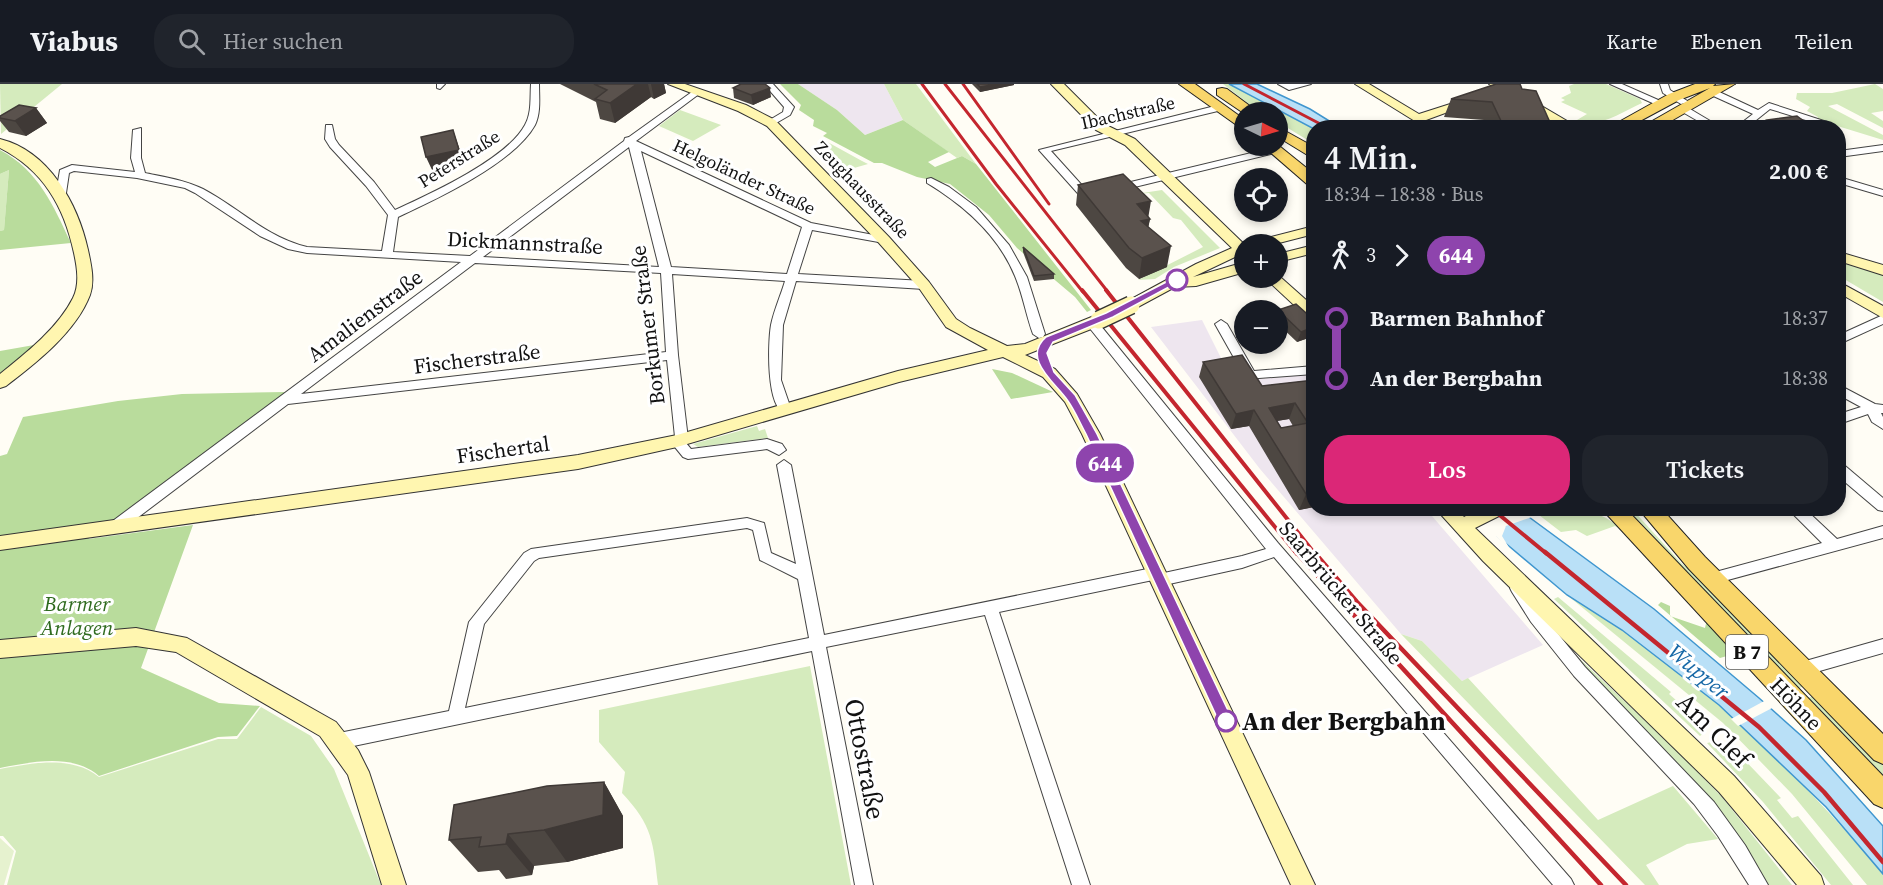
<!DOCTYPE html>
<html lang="de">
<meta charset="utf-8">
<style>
:root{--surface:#171b24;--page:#20242c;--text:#f1f3f6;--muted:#9ea1a6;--line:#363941;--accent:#db2777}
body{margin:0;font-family:"Source Serif 4",serif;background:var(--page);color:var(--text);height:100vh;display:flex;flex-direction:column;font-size:22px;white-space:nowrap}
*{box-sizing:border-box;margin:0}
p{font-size:20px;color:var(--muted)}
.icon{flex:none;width:33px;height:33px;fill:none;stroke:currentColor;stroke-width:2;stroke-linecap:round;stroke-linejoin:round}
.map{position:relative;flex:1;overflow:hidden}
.drawer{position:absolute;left:1306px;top:36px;width:540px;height:396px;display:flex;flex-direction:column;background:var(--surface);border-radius:24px;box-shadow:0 3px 9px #0003}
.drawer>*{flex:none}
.badge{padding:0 12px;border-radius:20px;font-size:21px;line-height:39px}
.needle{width:39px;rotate:95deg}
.fabs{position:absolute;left:1234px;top:18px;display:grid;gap:12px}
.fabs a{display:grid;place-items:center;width:54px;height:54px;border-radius:50%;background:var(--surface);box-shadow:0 3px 9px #0003;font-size:30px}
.map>.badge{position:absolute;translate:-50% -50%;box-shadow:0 0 0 3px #fff}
.legs{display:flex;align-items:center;gap:9px;height:66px;padding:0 18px;font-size:20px}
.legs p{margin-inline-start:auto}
.headline{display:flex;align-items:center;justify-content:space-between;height:102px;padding:0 18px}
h1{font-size:33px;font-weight:600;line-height:45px}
.button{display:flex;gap:12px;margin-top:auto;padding:12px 18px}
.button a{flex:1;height:69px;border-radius:24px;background:var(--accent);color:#fff;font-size:24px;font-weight:600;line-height:69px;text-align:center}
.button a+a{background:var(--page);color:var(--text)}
ul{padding:0 18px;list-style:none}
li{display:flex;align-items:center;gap:21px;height:60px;font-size:22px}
li i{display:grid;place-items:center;width:9px;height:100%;margin:0 8px;background:currentColor}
li i::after{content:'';width:15px;height:15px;margin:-8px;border:4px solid;border-radius:50%;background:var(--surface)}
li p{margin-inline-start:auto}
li:first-child i{background:linear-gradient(#0000 50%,currentColor 0)}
li:last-child i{background:linear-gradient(currentColor 50%,#0000 0)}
header{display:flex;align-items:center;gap:36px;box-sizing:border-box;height:84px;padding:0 30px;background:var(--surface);border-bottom:2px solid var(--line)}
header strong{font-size:28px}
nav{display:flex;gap:33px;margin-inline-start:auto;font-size:21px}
.search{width:420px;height:54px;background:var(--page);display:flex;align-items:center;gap:15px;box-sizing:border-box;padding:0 21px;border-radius:24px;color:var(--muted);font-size:22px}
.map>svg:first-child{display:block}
</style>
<header>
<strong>Viabus</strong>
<div class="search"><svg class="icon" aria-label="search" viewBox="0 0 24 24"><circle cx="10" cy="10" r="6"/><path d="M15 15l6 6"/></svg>Hier suchen</div>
<nav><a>Karte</a><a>Ebenen</a><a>Teilen</a></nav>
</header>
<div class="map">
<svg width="1883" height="801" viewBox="0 0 1883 801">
<rect width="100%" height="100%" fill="#fffdf5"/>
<g fill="#eee6ef">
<polygon points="798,0 884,0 903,36 865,51 837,26"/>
<polygon points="1202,236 1224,280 1245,296 1314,290 1314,424 1426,425 1543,561 1462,597 1422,557 1401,550 1260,385 1151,243"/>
</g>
<g fill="#d5ebbd">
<polygon points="0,0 62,0 1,50"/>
<polygon points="884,0 916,0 976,80 962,72 957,74 903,36"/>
<polygon points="1223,0 1229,0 1314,45 1314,60 1278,38 1278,28 1258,27"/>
<path d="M1574,0H1606L1640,15L1642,19C1621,28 1598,46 1577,36L1587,30L1561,18L1565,16L1561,14L1571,9L1569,2Z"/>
<polygon points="1875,0 1883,5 1883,27 1871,29 1883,37 1883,44 1837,20 1828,22 1883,51 1883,56 1818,36 1818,33 1807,27 1810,23 1796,15 1797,9 1832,9"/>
<polygon points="680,26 721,41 693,57 659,42"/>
<polygon points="822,55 862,77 868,80 847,86 819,57"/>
<polygon points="9,86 4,146 0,147 0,90"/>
<polygon points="1162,106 1220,164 1174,183 1155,195 1138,196 1203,163 1181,136 1173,134 1149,109 1136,110"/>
<polygon points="1839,175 1883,190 1883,218 1839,192"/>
<polygon points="757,342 759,347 765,345 768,354 698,363 693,360"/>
<path d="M1562,425C1586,425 1607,430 1623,447L1615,442L1587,452L1576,446L1561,448L1539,431Z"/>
<polygon points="1620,425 1632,425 1682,480 1699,493 1808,601 1793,606"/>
<path d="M1567,511C1690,581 1791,683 1883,789V801H1867L1792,710L1723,639Z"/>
<polygon points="1558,513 1671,608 1669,610 1692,630 1695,628 1702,635 1705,648 1700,652 1554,515"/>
<polygon points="1401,550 1422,557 1462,597 1468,594 1598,736 1673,702 1718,755 1687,760 1646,781 1659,801 1645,801"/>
<polygon points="1562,558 1673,663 1722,713 1792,801 1768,801"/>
<path d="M810,582L851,801H658C653,758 653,742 622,709L625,688L599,658V626Z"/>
<polygon points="1817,611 1883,679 1883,700 1802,616"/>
<path d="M261,623L311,652L334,685L381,801H7L16,767L3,752H0V685C32,679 72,671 99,693L218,655H237Z"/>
<polygon points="1716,657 1733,664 1781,714 1777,716 1792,734 1798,732 1853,801 1831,801 1763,718 1707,659"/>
</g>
<g fill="#b9dc9c">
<polygon points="780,0 798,0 837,26 865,51 903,36 949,68 928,78 935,83 962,72 976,80 1091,226 1087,228 1075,213 1017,164 989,131 950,100 917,93 882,79 874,79 823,52 827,49 813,42 814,36 799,26 801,21"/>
<path d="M0,66C39,87 53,121 71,159L0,166V147L4,146L9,86L0,90Z"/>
<polygon points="34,261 0,290 0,267"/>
<polygon points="992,285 1012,289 1053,308 1011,315"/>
<path d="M285,308L277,319L88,455L193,441L141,584L219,619L260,622L237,652L218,653L99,692C73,669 31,678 0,684V372L7,370L23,333L118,317L182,310Z"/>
<polygon points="1661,518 1670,522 1670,532 1705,544 1707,535 1761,593 1753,589 1734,570 1720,574 1658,521"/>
</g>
<polygon fill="#e6f2cf" points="0,754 14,767 4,801 0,801"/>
<g fill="#b9e0f7" stroke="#3f96cf" stroke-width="1.5">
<polygon points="1229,0 1257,0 1310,25 1339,43 1314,45"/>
<polygon points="1518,425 1654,525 1759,614 1806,656 1883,742 1883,790 1826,723 1719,621 1622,546 1567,511 1497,452"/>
</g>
<g fill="#fffdf5">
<polygon points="1464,424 1520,425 1532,433 1506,442 1502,452 1510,465"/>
<polygon points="1766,616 1774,623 1738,642 1731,635"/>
</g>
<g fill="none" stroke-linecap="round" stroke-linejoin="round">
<defs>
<g id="street">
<polygon points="437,0 445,0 440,5 437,4"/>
<path d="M531,0H539C539,13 541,29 535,41C514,79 437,115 398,133L393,168L470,172L624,57L625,54L629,53L696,5L700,8L699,10L636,57L811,139L884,153L889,156L884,159L812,146L798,190L924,197L930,201L924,205L796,197L783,241L781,296L791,325L785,329C766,324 768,258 771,241C774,226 781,211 785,197L672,190L678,271L688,355L686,359L691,365L767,355L782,360L786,366L779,371L767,365L688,375L683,373L670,357L675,353L667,276L288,320L120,447H110L108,443L110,439L461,178L307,169L288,165L260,152L195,109L185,104L137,94L74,87L69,89L66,109L65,111H57L56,109L60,86L72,81L135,88L131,74L133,46L141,44V74L145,89C164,93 185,96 203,105C239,124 266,153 307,163L382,167L388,131L366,102L330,63L325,55L326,41H332L335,55L339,61L374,98L395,126C430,110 507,75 525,41C532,29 530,13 531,0ZM629,63L659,183L483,173ZM641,67L802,143L787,190L671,183ZM475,179L661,189L666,268L301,310Z"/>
<polygon points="764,0 773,0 794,23 790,31 771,42 768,41 768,37 783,28 784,23"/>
<polygon points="1278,0 1311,0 1289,6"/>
<polygon points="1610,0 1622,0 1665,19 1657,21"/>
<polygon points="1660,0 1668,0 1670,6 1689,18 1681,20 1663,9"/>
<polygon points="1709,6 1715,6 1758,26 1769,19 1827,38 1822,41 1770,25 1750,41 1744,41 1744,37 1753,30 1709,10"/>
<polygon points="1219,21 1222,22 1222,26 1051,67 1088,108 1094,109 1094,113 1082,114 1039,66"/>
<polygon points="1682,21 1685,22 1722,44 1710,44 1679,26 1677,24"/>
<polygon points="1883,61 1883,67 1839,73 1839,67"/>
<polygon points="1276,63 1279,64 1279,68 1118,107 1113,104 1114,102"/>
<polygon points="1839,93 1883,106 1883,112 1839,99"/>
<path d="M931,94L949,103L976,123L1009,161L1027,193L1045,250L1043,253L1039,254L1033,250C1026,231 1023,211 1015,192C998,151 965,122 927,99V95Z"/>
<polygon points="1883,231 1883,240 1839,260 1839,251"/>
<path d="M1092,235L1096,236L1278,459L1571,795L1574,801H1553L1274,473L1242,484L1160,502L1155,500L1153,496L999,528L1090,801H1072L985,531L826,563L873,801H855L812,567L339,665L333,662L331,657L333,652L339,649L449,627L469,538L524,469L531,465L747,434L764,439L771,469L796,480L777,381L784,376L791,381L824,551L1157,483L1162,485L1164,489L1242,472L1266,465L1088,242L1086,239ZM747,444L753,446L760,476L798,495L809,554L465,624L484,540L534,477L539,474Z"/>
<polygon points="1221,236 1227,240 1254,287 1314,282 1314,290 1246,295 1215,240"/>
<polygon points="1839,301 1875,320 1883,321 1883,329 1881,329 1883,333 1883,345 1872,338 1868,330 1839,340 1839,330 1861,323 1839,311"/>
<polygon points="1839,380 1844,381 1883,414 1883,427 1878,426 1839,393"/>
<polygon points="1787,424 1804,424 1837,455 1883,442 1883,454 1713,500 1708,498 1706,494 1708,490 1822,459"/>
<polygon points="1517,498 1522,500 1541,529 1585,583 1714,718 1745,761 1768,801 1749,801 1718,752 1694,720 1574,592 1531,538 1512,508 1510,504 1512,500"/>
<polygon points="1883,555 1883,569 1802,592 1796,590 1794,585 1796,580 1802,578"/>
</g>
<g id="secondary">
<polygon points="668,0 685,0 746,21 775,36 889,153 929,198 956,235 970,244 1007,262 1025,260 1094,232 1104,232 1107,236 1104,240 1025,271 1055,285 1077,310 1100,350 1315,801 1291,801 1082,350 1065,318 1043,293 1003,273 899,298 677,363 578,385 0,466 0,452 578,371 677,351 898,287 988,266 946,243 919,204 879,159 767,42 738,27"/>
<polygon points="1051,0 1064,0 1104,40 1135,55 1245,161 1245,173 1235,173 1193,193 1245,178 1245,188 1196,202 1175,203 1136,224 1126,224 1123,221 1126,218 1196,180 1232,164 1125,61 1096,46"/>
<polygon points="1355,0 1369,0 1419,30 1469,14 1475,18 1418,39"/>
<polygon points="1489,0 1504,0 1579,44 1563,44"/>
<path d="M0,55C49,67 78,120 88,166C91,180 95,197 90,211C76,248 36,279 6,302L0,304V290C26,269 58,244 73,214C80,200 77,183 74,169C64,122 43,86 0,64Z"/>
<polygon points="1314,142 1314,150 1275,160 1253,160 1255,157"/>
<polygon points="1314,161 1314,169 1278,178 1278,170"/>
<polygon points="1839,168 1883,181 1883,191 1839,177"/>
<polygon points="1278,191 1314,223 1314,236 1309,235 1265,194"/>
<polygon points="1839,198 1883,222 1883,234 1839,209"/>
<polygon points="1435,424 1456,424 1464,433 1481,424 1508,424 1505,429 1475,444 1734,692 1821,792 1824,801 1797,801 1719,708 1483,477"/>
<polygon points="136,544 187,554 336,638 358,666 369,688 406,801 382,801 348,691 320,652 176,568 136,562 0,574 0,556"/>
</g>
<g id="primary">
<polygon points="1179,0 1195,0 1245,36 1245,47"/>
<polygon points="1695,0 1715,0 1713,2 1735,0 1659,44 1640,44 1710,4 1679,16 1627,44 1608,44 1669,10"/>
<polygon points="1222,4 1227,5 1258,28 1245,30 1217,11 1217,5"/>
<polygon points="1278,43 1314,63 1314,75 1278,53"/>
<polygon points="1278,61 1314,90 1314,103 1308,101 1263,62"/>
<polygon points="1601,424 1625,424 1883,692 1883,724 1874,720"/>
<polygon points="1638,424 1661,424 1705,473 1883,650 1883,680 1874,676 1689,485"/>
</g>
</defs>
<use href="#street" stroke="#444" stroke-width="2"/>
<use href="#secondary" stroke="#333" stroke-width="2"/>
<use href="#primary" stroke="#222" stroke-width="2"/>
<use href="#street" fill="#fff" fill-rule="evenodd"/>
<use href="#secondary" fill="#fff6b0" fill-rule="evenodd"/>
<use href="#primary" fill="#f9d66b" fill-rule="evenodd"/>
<g stroke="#c4262e" stroke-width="3">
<polyline points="922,0 996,100 1083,208"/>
<polyline points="945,0 1108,208"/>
<polyline points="963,0 1049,120"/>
<polyline points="1244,0 1328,44"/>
</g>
<g stroke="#c4262e" stroke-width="4">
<polyline points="1082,206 1297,470"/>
<polyline points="1106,206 1315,470"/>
<polyline points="1491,424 1547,470"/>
</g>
<g stroke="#c4262e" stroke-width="4.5">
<polyline points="1296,468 1601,801"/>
<polyline points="1314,468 1357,518 1626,801"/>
<polyline points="1545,468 1759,643 1824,708 1883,778"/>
</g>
<defs>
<polyline id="secondary-bridge" points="1099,236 1131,221"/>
</defs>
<use href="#secondary-bridge" stroke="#333" stroke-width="20" stroke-linecap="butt"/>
<use href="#secondary-bridge" stroke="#fff6b0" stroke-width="17"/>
</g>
<g fill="#4d4742" fill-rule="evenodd">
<polygon points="560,0 664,0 666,9 654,15 651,13 615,39 600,35 596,18"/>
<polygon points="972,0 1014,0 1014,1 980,8"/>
<polygon points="733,4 771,13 753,21 734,14"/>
<polygon points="1522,5 1552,44 1487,44 1484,36 1444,33 1451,15"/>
<polygon points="36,24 47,39 26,52 9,48 0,37 0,32"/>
<polygon points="1767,36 1813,44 1762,44"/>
<polygon points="1078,101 1148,133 1150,135 1148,143 1167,183 1139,195 1126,184 1076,121"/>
<polygon points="1023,163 1054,190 1054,195 1034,197 1023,168"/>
<polygon points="1278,226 1314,236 1314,252 1297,258 1278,240"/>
<path d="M1203,278L1262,302L1314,296V423L1299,426L1249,342L1231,345L1199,293ZM1289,335L1293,342L1281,344L1277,337Z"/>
<polygon points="604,698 623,732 623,764 567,778 534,782 532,791 506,795 499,786 478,788 449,756"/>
</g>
<g fill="#3f3936">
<polygon points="637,0 648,0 651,13 615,39 610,19"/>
<polygon points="651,0 664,0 666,9 654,15"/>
<polygon points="997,0 1014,0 1014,1 980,8 980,3"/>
<polygon points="770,4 771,13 753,21 751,11"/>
<polygon points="36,24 47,39 26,52 15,37"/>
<polygon points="453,46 465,81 433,88 426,73"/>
<polygon points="1151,117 1148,135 1150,135 1146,155 1137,120"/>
<polygon points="1171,162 1167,183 1139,195 1142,174"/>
<polygon points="1314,243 1314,252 1297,258 1301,248"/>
<polygon points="1295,319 1289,335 1263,339 1269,324"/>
<polygon points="1254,326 1249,342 1231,345 1236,330"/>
<polygon points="1314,409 1314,423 1299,426 1306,410"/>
<polygon points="604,698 623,732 623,764 567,778 544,746"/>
<polygon points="508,750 534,782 532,791 506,760"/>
</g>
<g fill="#5a524d" stroke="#3f3936" stroke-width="1.5" fill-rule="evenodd">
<polygon points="594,0 637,0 610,19 595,15 607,6"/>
<polygon points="741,0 765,0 770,4 751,11 733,4"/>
<polygon points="977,0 997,0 980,3"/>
<polygon points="1496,0 1520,0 1522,5 1536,7 1552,43 1497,44 1494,41 1502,39 1492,18 1451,15"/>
<polygon points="19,21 36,24 15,37 0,34 0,32"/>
<polygon points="1797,32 1813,44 1778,44 1767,36"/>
<polygon points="453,46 459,66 426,73 421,53"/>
<polygon points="1123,90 1151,117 1137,120 1150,135 1141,137 1171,162 1142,174 1129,164 1078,101"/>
<polygon points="1023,163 1054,190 1034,192"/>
<polygon points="1296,220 1314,236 1314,243 1301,248 1278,226"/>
<path d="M1242,271L1262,302L1314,296V409L1306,410L1254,326L1236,330L1203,278ZM1295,319L1308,339L1281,344L1269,324Z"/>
<polygon points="604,698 603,731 544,746 508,750 506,760 479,763 481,753 449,756 454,721 547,702"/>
</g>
<path fill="#8e44ad" stroke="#fff" stroke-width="1.5" d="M1174,194L1182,196L1113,233L1053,258L1047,269L1054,288L1075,311L1097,350L1233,637L1226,643L1221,642L1086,350C1080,339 1075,327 1068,317C1056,299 1021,275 1046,253L1106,229Z"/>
<g fill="#fff" stroke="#8e44ad" stroke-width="3">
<circle cx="1177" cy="196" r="10"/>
<circle cx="1226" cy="637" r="10"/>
</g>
<g text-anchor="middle" stroke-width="6" stroke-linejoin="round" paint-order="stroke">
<g font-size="18" fill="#111" stroke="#fff">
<text transform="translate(1128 29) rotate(-13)" y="6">Ibachstraße</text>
<text transform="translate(459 75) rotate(-32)" y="6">Peterstraße</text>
<text transform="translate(744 93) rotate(25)" y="6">Helgoländer Straße</text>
<text transform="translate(862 106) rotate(46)" y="6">Zeughausstraße</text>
</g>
<rect fill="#fff" stroke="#585858" stroke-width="1.5" x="1726" y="551" width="42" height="34" rx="4.5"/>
<g font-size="20" font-weight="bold" fill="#111">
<text x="1747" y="575">B 7</text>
</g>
<g font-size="21" fill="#111" stroke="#fff">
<text transform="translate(525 159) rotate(3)" y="7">Dickmannstraße</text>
<text transform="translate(365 232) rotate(-37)" y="7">Amalienstraße</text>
<text transform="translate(648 241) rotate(-97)" y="7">Borkumer Straße</text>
<text transform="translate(477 275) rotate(-7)" y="7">Fischerstraße</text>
<text transform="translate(503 366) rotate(-8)" y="7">Fischertal</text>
<text transform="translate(1341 509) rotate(50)" y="7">Saarbrücker Straße</text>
<text transform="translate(1796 620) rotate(46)" y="7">Höhne</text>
</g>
<g font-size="21" font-style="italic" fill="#2f6b1f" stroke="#fff">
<text x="77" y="527">Barmer<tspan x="77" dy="24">Anlagen</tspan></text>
</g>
<g font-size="22" font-style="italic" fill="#1768a6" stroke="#fff">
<text transform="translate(1699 587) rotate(40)" y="8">Wupper</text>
</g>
<g font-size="26" font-weight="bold" fill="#111" stroke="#fff" text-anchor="start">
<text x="1242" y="646">An der Bergbahn</text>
</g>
<g font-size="26" fill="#111" stroke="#fff">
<text transform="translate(1714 646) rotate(45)" y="9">Am Clef</text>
<text transform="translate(865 675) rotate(79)" y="9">Ottostraße</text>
</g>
</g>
</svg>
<div class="fabs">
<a><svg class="needle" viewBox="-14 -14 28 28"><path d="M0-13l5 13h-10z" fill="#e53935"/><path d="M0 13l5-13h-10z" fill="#9ea1a6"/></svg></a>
<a><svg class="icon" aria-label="locate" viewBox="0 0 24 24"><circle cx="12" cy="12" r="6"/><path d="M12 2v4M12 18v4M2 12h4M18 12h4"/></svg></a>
<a>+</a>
<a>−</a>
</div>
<b class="badge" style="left:1105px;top:379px;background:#8e44ad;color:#fff">644</b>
<section class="drawer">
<div class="headline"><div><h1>4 Min.</h1><p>18:34 – 18:38 · Bus</p></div><b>2.00 €</b></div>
<div class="legs"><svg class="icon" aria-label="walk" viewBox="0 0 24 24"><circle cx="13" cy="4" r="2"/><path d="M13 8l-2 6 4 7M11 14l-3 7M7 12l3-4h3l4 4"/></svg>3<svg class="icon" aria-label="forward" viewBox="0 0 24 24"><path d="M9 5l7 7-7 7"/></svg><b class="badge" style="background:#8e44ad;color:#fff">644</b></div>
<ul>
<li><i style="color:#8e44ad"></i><b>Barmen Bahnhof</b><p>18:37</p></li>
<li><i style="color:#8e44ad"></i><b>An der Bergbahn</b><p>18:38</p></li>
</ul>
<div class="button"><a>Los</a><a>Tickets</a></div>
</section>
</div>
